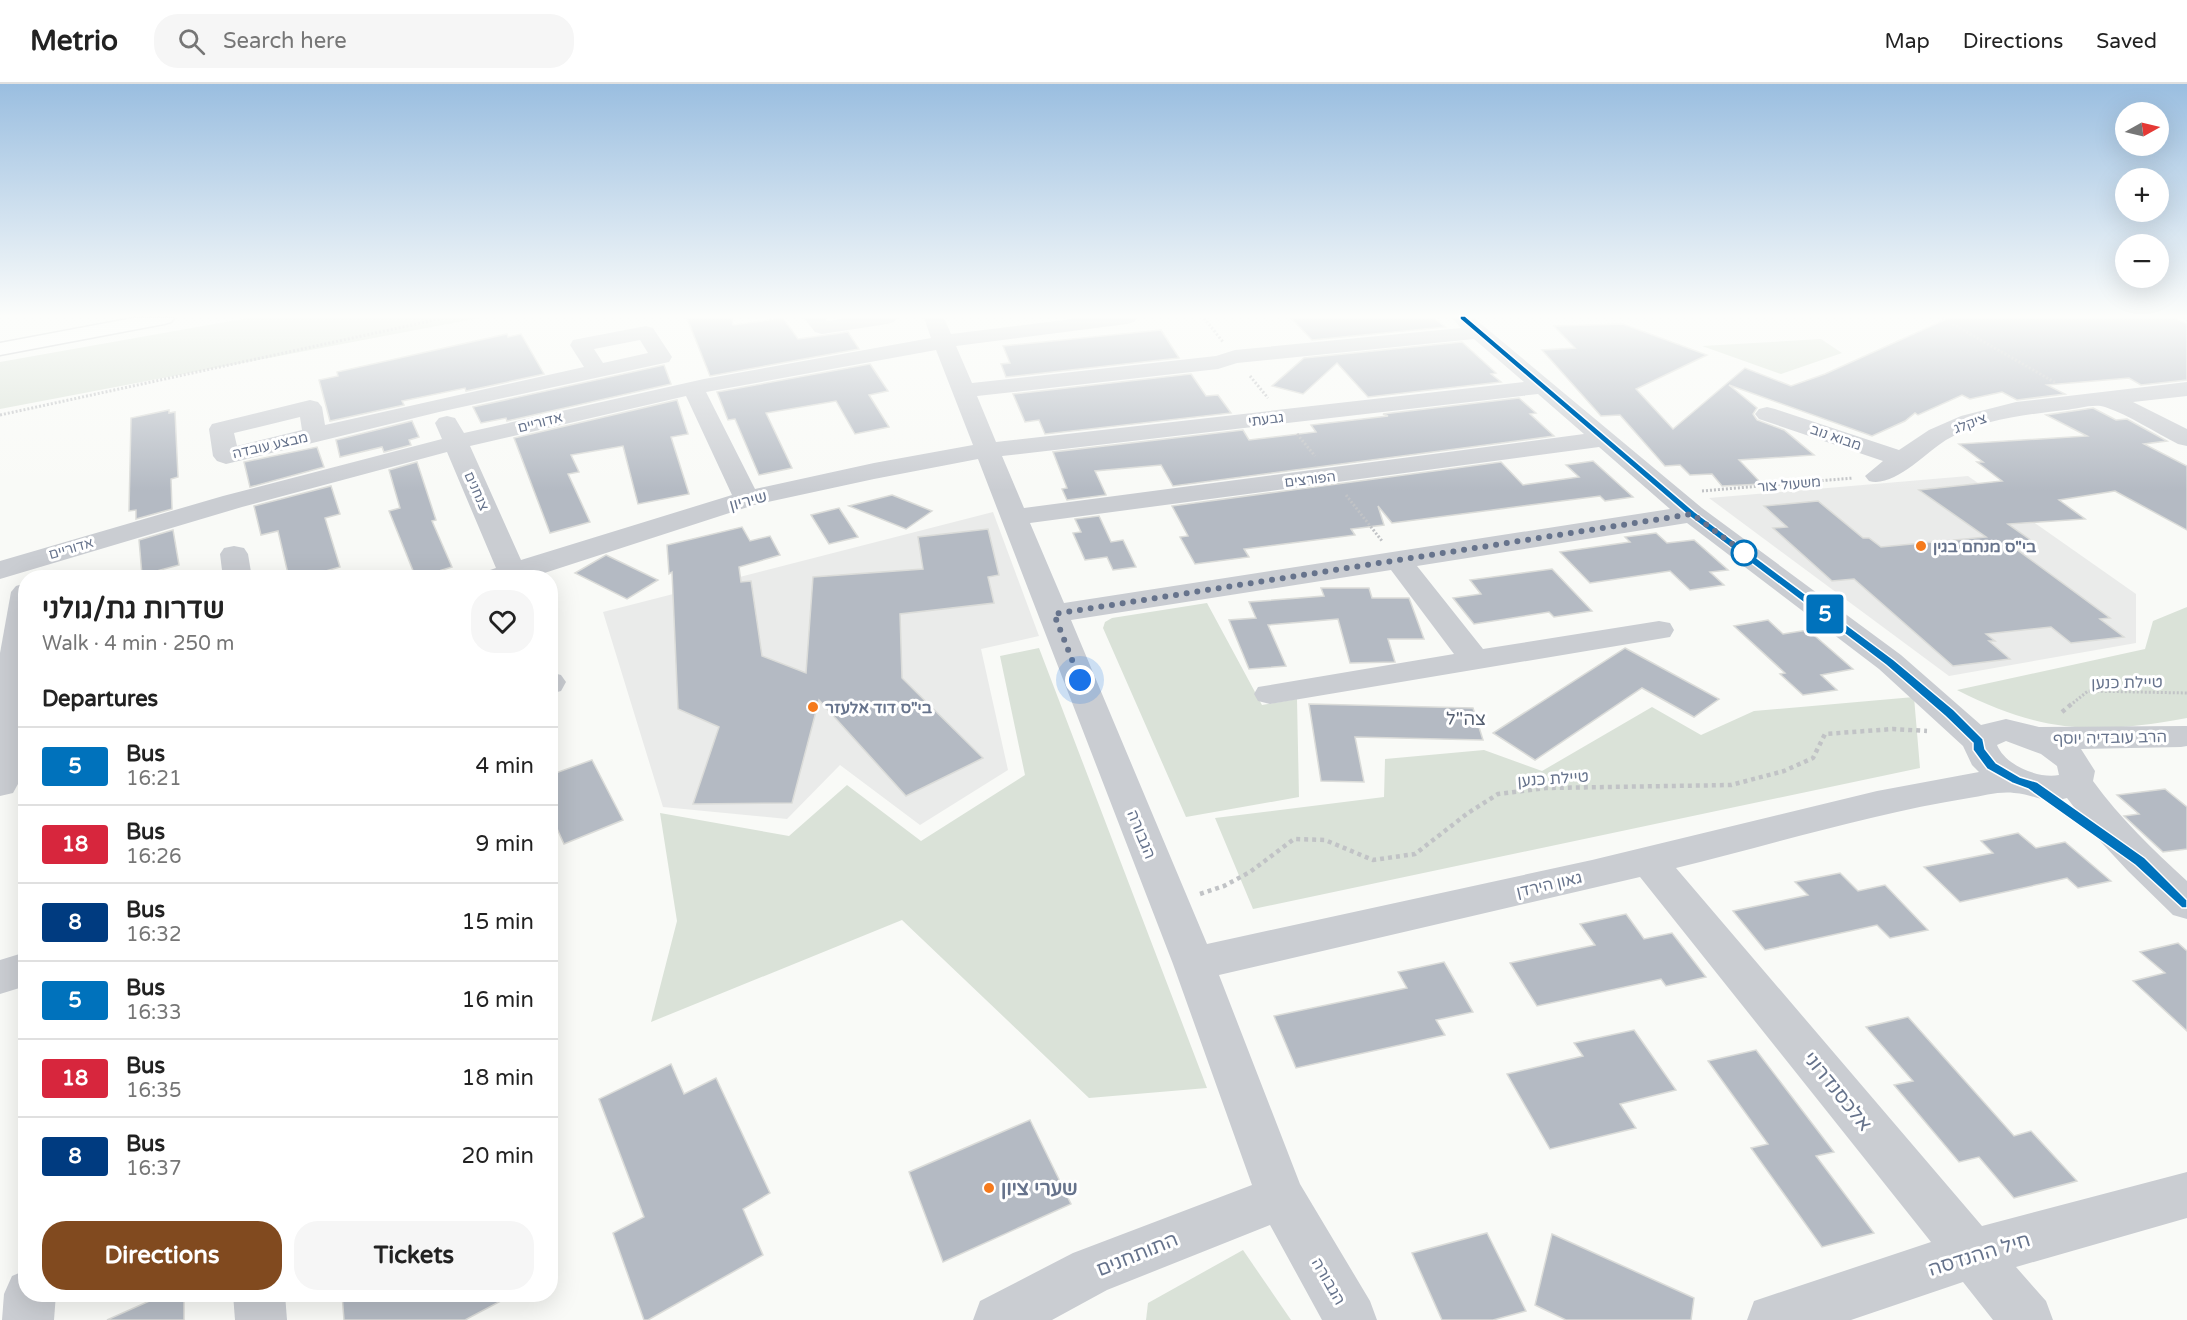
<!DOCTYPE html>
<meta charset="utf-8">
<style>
:root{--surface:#fff;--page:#f6f6f6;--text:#222;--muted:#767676;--line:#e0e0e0;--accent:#814a1f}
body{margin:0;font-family:"Varela Round","Noto Sans Hebrew",sans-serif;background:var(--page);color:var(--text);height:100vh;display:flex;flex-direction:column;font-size:22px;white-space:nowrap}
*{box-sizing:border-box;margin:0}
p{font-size:20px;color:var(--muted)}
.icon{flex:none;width:33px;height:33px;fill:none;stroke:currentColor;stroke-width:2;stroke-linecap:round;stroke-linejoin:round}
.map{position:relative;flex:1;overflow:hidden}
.details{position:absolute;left:18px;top:486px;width:540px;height:732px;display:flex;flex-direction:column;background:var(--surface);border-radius:24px;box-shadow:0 6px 24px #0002}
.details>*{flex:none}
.badge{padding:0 12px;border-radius:4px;font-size:21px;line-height:39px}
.needle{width:39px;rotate:82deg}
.fabs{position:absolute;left:2115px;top:18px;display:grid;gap:12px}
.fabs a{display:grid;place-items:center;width:54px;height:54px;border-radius:50%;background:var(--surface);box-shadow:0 6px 24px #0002;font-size:30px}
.you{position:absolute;width:30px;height:30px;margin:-15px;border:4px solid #fff;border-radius:50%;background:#1a73e8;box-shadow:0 0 0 9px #1a73e833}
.map>.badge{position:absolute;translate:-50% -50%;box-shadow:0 0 0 3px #fff}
h2{padding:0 24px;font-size:22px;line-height:54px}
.round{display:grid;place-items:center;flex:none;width:63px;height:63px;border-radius:24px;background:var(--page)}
.head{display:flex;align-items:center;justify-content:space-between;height:102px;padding:0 24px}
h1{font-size:28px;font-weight:700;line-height:45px}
.cta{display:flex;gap:12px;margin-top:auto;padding:12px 24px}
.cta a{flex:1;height:69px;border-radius:24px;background:var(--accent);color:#fff;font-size:24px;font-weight:700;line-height:69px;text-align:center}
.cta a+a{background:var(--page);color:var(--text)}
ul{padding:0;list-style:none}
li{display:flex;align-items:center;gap:18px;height:78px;padding:0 24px;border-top:2px solid var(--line)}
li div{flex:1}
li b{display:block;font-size:22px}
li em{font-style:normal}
li .badge{min-width:66px;font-weight:700;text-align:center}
header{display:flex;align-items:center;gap:36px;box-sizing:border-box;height:84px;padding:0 30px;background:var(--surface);border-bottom:2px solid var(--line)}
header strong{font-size:28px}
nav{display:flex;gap:33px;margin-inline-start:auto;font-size:21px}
.search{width:420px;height:54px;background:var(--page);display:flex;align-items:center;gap:15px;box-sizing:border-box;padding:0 21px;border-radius:24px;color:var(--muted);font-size:22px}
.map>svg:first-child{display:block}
</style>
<header>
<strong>Metrio</strong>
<div class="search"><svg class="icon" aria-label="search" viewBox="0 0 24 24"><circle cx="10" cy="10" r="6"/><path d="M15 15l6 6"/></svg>Search here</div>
<nav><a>Map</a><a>Directions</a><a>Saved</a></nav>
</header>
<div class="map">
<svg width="2187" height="1236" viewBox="0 0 2187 1236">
<rect width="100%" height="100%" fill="#f9faf7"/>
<g fill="#eaebea">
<polygon points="1968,392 2136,510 2136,559 1949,592 1709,414"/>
<polygon points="993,428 1039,552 981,565 1008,686 920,741 840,681 787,735 663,723 603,528"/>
</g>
<g fill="#dae2d8">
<polygon points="248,234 479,234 0,325 0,278"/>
<polygon points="1821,255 1842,269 1781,290 1702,262"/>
<polygon points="1207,519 1262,621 1297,615 1299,713 1186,733 1103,544 1105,538 1112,534"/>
<path d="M2187,523V634C2095,651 2041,649 1957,606L2145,565L2153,537Z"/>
<polygon points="1039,564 1207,1004 1089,1014 902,836 651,938 677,837 660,729 789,752 847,701 921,757 1025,691 1000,572"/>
<polygon points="1914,613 1920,684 1253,825 1215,734 1384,713 1385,675 1484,666 1542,687 1652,623 1701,651 1754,627"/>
<polygon points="1243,1166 1291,1236 1146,1236 1148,1219"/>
</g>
<g fill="#b4bac3" stroke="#dbdcd9" stroke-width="1.5">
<polygon points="687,234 732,234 733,241 783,234 798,255 848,248 859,265 710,292"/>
<polygon points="1291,234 1434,234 1445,243 1312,256"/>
<polygon points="1949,234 2174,234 2187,240 2187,296 2141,301 2129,294 2047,301 2065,310 2017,316 2002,308 1970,315 1962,311 1918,331 1915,329 1905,337 1872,352 1729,301 1757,324 1753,330 1757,336 1784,346 1814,371 1739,376 1762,400 1722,402 1712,390 1690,391 1680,381 1665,382 1620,331 1601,332 1542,266 1575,264 1554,242 1623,240 1707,271 1636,305 1673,345 1745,284 1791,302 1825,290"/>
<polygon points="1161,246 1179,274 1006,293 1001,280 1010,279 1003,262"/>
<polygon points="507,250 508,253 521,250 544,290 466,307 465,304 402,317 404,321 330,337 319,296 338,292 337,288"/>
<polygon points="1462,258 1496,289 1491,290 1501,298 1368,313 1337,279 1303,310 1272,302 1304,274"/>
<polygon points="870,280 888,307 869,311 889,343 855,350 836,317 766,329 792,384 759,391 735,335 728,336 717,308"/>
<polygon points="664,281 671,300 507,337 506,334 481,339 473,323"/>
<polygon points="1191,290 1206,312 1218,311 1231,329 1045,350 1039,336 1025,338 1013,310"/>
<polygon points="1519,314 1536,329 1530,330 1554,352 1173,402 1161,381 1095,387 1106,411 1067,416 1062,405 1067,404 1053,368 1243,346 1249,356 1316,348 1311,341 1388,332 1383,330"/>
<polygon points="677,316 688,350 671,353 689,410 638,420 623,362 571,371 579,388 568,390 590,438 550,449 514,354"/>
<polygon points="2093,324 2116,336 2127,335 2167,357 2144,360 2187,382 2187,446 2115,407 2059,416 2085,435 2008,440 2035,459 2012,462 2110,534 2100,535 2124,553 2071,559 2051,543 1986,550 1995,557 1989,557 2010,575 1953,582 1854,495 1832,497 1773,444 1787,443 1764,422 1818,417 1863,454 1869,454 1881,463 1986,453 1919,406 2002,397 1977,378 1983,378 1959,360 2087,352 2046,331"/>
<polygon points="169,326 169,329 175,328 178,393 171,395 172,425 136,435 136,426 129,427 131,334"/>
<polygon points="412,337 419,353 409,356 411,361 384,368 382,363 340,373 336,356"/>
<polygon points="317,363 324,383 250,403 244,378"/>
<polygon points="1593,377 1633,413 1605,417 1600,412 1392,439 1378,422 1384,441 1351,445 1355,451 1244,465 1249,473 1195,480 1180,453 1188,452 1172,422 1501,378 1523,401 1579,393 1566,381"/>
<polygon points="417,378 436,436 432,437 452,483 416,494 389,427 400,424 389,386"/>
<polygon points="331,402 340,430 325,434 340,483 301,494 289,494 278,447 261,451 254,422"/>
<polygon points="892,411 932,427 906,445 849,422"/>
<polygon points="839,424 858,453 829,460 811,431"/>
<polygon points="1099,432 1111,458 1123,456 1136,483 1113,486 1107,473 1085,476 1073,449 1081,448 1075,435"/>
<polygon points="742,443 750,457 770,452 780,471 739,483 741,498 751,497 762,572 806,589 813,493 923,485 918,453 988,445 999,491 988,493 994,519 900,530 902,594 983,674 906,712 819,616 792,719 693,720 719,643 678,625 672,488 669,490 667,461"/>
<polygon points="173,446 179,481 142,491 139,456"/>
<polygon points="1656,449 1667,459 1694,456 1728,486 1710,488 1724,501 1690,506 1670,487 1590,499 1560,468 1630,458 1625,453"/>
<polygon points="606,471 658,496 627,515 575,489"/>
<polygon points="1552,485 1592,527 1554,533 1549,528 1474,540 1453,514 1481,510 1470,496"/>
<polygon points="1321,504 1369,504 1372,514 1409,514 1424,555 1388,555 1395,578 1350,579 1338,535 1268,541 1286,582 1249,585 1229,536 1256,534 1249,518 1324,512"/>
<polygon points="1768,536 1783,550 1808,546 1853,585 1821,591 1837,606 1803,611 1780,590 1785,589 1734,542"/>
<polygon points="1625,564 1719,615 1694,633 1642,604 1535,676 1493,649"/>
<polygon points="1309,620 1473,624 1483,656 1355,653 1364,698 1321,697"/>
<polygon points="592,676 623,736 564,760 550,729 550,691"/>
<polygon points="2165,705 2187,723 2187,765 2163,768 2124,732 2139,730 2117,711"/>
<polygon points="2018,749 2036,764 2065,758 2111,797 2078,804 2067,794 1960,818 1924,783 1993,769 1981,757"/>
<polygon points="1840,789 1858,807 1885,801 1928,846 1890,854 1877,841 1765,866 1733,827 1808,811 1795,798"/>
<polygon points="1626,830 1644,855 1672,849 1706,893 1666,902 1661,895 1537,922 1510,879 1595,861 1580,840"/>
<polygon points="2178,859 2187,867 2187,947 2133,897 2165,889 2140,868"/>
<polygon points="1444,878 1473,928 1436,936 1445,951 1296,984 1274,932 1407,904 1398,888"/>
<polygon points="1908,933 2014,1052 2031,1047 2077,1097 2014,1114 1979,1073 1959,1078 1894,1001 1913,997 1866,943"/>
<polygon points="1634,946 1676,1006 1620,1020 1636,1044 1550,1065 1507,990 1583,972 1574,959"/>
<polygon points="1756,966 1834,1068 1816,1072 1874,1149 1822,1163 1751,1064 1768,1060 1708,977"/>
<polygon points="671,980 684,1010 716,994 770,1109 743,1125 763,1171 648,1236 644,1236 613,1149 644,1133 599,1015"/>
<polygon points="1030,1036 1071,1120 943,1178 909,1088"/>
<polygon points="1487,1149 1526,1227 1493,1236 1442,1236 1412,1169"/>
<polygon points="1552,1150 1694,1214 1691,1236 1566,1236 1535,1221"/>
<polygon points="165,1210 184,1210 184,1236 107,1236"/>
<polygon points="342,1210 514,1210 465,1236 344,1236"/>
</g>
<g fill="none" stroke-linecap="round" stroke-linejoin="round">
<defs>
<polygon id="highway" points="133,234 174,234 171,238 164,240 0,271 0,259"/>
</defs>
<use href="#highway" stroke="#bcbec3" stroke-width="3"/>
<g stroke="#c1c3c6" stroke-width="3" stroke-dasharray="2 2" stroke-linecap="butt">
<polyline points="1204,234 1223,258"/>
<polyline points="1942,234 2056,299"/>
<polyline points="1250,292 1268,314"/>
<polyline points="0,331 444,234"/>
<polyline points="1297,350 1315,372"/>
<polyline points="1702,407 1853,394"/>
<polyline points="1346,411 1382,457"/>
<polyline points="2073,619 2088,607 2187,609"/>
</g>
<g stroke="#c1c3c6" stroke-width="4.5" stroke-dasharray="4 4" stroke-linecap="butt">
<polyline points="2062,628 2074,618"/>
<polyline points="1200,810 1224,802 1250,788 1294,755 1325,756 1373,776 1415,770 1468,729 1498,710 1546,704 1731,701 1784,687 1813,674 1825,650 1893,645 1927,647"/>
</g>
<g fill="#cacdd2" fill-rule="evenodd">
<polygon points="804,234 825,234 827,237 849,234 897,234 894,238 887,240 822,250 815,248"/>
<path d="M924,234H944L951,250L1080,234H1137L1134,238L1127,240L956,262L972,299L1216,272L1235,266L1461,244L1452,234H1474L1702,424L1901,571L1981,641L2006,635L2039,643L2187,642V662L2181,663L2081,665L2095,687L2093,697C2120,734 2153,766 2187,797V835L2173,831L2128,787L2100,757L2067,714C2043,721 2035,710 2014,709C2000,707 1983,712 1969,714C1870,730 1774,760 1676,784L1982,1142L2187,1088V1134L2016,1183L2046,1217L2053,1236H1993L1963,1198L1851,1236H1747L1754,1217L1931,1158L1640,793L1219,891L1300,1100L1370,1217L1377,1236H1322L1270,1141L1107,1206L1052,1236H973L980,1217L1073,1169L1252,1101L1173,880L978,375L874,395L754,421L529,494H480L484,488L496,484L447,368L242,423L0,495V477L223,412L442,355L435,339L439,334L447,332L455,334L464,349L704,295L931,254ZM1474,255L1524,298L996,358L977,312L1218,285L1237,279ZM936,266L973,361L874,379L755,405L706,308ZM1538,310L1584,350L1024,424L1002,372ZM686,312L732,411L521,476L470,362ZM1599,363L1670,425L1064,519L1030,439ZM1687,439L1879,585L1963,662L1972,681L1979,688L1877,707L1592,776L1207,860L1071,536L1391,486L1454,570L1258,603L1254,610L1258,617L1270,620L1670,553L1674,546L1670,539L1659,537L1483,565L1417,482ZM2006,657L2041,670L2057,682L2059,691C2038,695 2005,681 1997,661Z"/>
<path d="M646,242L653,244L672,273L669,278L439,328L226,380L217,377L213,372L209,345L212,340L310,316L318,318L322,323L325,341L584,283L570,261L573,256ZM640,256L648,269L603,279L594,265ZM300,333L302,346L237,362L234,349Z"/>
<path d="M2187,298V312L2133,318L2187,345V362L2178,360C2156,349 2129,331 2105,323C2095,319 2076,325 2065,326C2024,331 1982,335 1946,356C1925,369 1894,404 1869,397L1865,392L1883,377L1759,335L1755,330L1759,325L1767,323L1775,325L1899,366L1929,346L1961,332L2016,318Z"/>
<polygon points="234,462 244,464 248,470 252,494 223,494 220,470 224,464"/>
<polygon points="26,499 26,625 18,700 13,709 0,712 0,569 11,508 16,502"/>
<polygon points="550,588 561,591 566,598 561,607 550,610"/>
<polygon points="26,868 26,902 0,910 0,876"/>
<polygon points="26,1186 26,1210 56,1210 54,1236 2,1236 4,1210 12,1192"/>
<polygon points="233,1210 285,1210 287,1236 235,1236"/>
</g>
<use href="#highway" fill="#fff" fill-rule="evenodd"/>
</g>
<linearGradient id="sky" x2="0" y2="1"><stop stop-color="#9abee0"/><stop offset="0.57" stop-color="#fcfdfb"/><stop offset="1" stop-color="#fcfdfb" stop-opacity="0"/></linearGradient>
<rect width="2187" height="407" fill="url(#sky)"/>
<polygon fill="#0072bc" stroke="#fff" stroke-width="1.5" points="1460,232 1465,232 1695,428 1894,576 1954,626 1983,655 1985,665 1996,679 2020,693 2037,698 2145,774 2187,816 2187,824 2182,824 2135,781 2028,705 2012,699 1987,685 1973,666 1973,659 1945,632 1886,581 1689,432 1460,235"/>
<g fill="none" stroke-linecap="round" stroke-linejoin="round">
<polyline stroke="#66738c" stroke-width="6" stroke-dasharray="0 10.8" points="1080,596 1054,530 1692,430 1746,470 1744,469"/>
</g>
<g fill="#f57a1c" stroke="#fff" stroke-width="2">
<circle cx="1921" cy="462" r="6"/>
<circle cx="813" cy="623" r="6"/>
<circle cx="989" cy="1104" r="6"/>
</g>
<circle fill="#fff" stroke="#0072bc" stroke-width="3" cx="1744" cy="469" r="12"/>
<g text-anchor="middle" stroke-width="6" stroke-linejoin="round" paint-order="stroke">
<g font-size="14" fill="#66738c" stroke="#fff">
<text transform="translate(1266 335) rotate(-7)" y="5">גבעתי</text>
<text transform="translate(540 338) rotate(-14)" y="5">אדוריים</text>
<text transform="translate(1970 339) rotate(-20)" y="5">ציקלג</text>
<text transform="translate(1836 353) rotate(19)" y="5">מבוא נוב</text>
<text transform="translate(270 361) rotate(-13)" y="5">מבצע עובדה</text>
<text transform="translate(1310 395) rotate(-7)" y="5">הפורצים</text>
<text transform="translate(1789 400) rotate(-5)" y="5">משעול צור</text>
<text transform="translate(477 407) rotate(66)" y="5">צנחנים</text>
<text transform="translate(71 464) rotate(-16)" y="5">אדוריים</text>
</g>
<g font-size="16" fill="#66738c" stroke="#fff">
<text transform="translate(748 416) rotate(-15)" y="6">שיריון</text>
<text transform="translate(2127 598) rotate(-1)" y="6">טיילת כנען</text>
<text transform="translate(2110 653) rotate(-1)" y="6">הרב עובדיה יוסף</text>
<text transform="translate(1553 694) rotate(-4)" y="6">טיילת כנען</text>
<text transform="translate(1142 750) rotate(68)" y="6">הגבורה</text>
<text transform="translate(1549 800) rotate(-13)" y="6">גאון הירדן</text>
<text transform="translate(1329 1197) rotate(60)" y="6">הגבורה</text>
</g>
<g font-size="16" font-weight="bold" fill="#66738c" stroke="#fff" text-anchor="start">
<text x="1933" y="468">בי"ס מנחם בגין</text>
<text x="825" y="629">בי"ס דוד אלעזר</text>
</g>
<g font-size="18" fill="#545e70" stroke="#fff">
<text x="1466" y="641">צה"ל</text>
</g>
<g font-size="20" fill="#66738c" stroke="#fff">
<text transform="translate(1838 1007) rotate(51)" y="7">אלכסנדרוני</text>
<text transform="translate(1137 1170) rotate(-22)" y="7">התותחנים</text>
<text transform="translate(1979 1170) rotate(-17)" y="7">חיל ההנדסה</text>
</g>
<g font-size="20" font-weight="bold" fill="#66738c" stroke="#fff" text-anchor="start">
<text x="1001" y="1111">שערי ציון</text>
</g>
</g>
</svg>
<div class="fabs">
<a><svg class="needle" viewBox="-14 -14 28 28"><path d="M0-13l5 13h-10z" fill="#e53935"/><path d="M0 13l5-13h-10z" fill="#767676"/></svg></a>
<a>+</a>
<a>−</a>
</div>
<div class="you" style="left:1080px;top:596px"></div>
<b class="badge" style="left:1825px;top:530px;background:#0072bc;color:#fff">5</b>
<section class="details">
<div class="head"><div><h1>שדרות גת/גולני</h1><p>Walk · 4 min · 250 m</p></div><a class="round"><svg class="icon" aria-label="heart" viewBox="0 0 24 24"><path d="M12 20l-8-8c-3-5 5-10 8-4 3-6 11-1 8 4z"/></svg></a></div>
<h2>Departures</h2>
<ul>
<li><span class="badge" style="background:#0072bc;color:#fff">5</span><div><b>Bus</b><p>16:21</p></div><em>4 min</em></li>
<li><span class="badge" style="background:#d7263d;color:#fff">18</span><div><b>Bus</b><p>16:26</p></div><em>9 min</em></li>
<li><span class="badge" style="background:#003b80;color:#fff">8</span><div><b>Bus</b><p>16:32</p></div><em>15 min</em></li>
<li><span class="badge" style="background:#0072bc;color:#fff">5</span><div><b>Bus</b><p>16:33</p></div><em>16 min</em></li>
<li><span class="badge" style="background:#d7263d;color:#fff">18</span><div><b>Bus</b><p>16:35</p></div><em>18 min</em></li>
<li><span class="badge" style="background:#003b80;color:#fff">8</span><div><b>Bus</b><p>16:37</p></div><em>20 min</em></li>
</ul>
<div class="cta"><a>Directions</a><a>Tickets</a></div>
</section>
</div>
